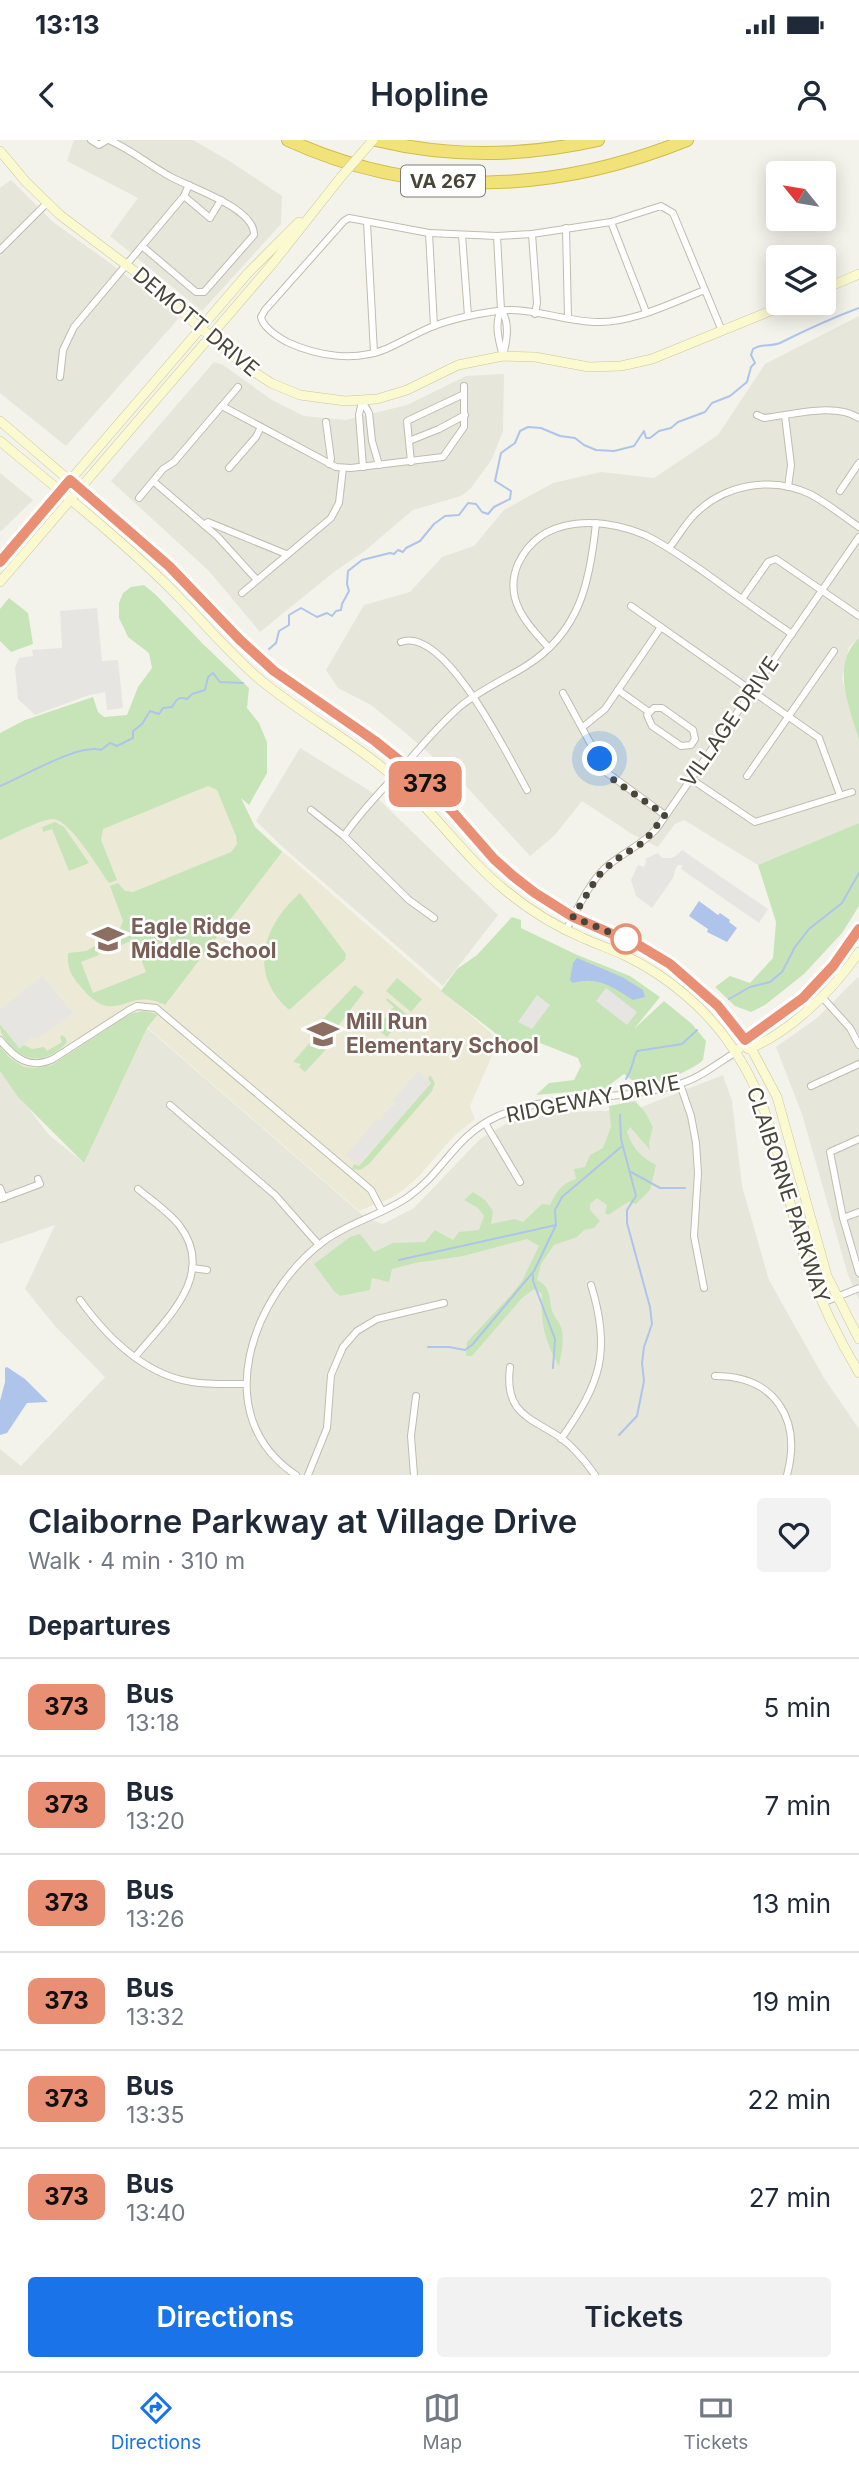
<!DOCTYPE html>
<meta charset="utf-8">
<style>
:root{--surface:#fff;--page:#f2f2f3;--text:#1f2937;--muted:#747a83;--line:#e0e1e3;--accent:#1a73e8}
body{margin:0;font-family:Inter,sans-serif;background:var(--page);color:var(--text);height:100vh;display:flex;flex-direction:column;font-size:26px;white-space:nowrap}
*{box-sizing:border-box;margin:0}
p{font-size:23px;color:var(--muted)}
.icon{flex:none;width:38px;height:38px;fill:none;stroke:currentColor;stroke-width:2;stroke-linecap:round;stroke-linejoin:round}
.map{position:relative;height:1335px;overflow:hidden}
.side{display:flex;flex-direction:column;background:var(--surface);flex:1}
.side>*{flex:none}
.badge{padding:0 14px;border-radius:10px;font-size:24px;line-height:46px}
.needle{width:46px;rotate:300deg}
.controls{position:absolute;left:766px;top:21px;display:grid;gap:14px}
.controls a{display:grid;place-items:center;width:70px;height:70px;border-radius:7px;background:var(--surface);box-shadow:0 4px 18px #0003;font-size:35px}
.you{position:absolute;width:35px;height:35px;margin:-18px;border:5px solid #fff;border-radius:50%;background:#1a73e8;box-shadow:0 0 0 10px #1a73e833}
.map>.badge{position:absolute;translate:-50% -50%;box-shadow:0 0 0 4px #fff}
h2{padding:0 28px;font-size:26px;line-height:63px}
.round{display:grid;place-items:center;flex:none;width:74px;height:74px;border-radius:7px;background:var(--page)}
.overview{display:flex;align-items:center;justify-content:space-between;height:119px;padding:0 28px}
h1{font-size:33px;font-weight:600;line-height:52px}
.primary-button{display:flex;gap:14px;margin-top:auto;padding:14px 28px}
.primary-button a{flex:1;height:80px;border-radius:7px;background:var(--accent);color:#fff;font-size:28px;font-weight:600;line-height:80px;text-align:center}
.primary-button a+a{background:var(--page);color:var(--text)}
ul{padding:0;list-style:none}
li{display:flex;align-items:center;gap:21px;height:98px;padding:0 28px;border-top:2px solid var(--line)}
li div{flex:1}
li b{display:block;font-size:26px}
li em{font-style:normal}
li .badge{min-width:77px;font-weight:700;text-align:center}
.status{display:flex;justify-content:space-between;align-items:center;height:49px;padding:0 35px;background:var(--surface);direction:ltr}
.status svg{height:19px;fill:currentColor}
header{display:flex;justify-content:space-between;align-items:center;height:91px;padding:0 28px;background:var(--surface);font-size:32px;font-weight:600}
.menu{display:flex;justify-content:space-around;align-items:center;height:98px;border-top:2px solid var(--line);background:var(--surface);font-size:19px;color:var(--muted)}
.menu a{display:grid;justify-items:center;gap:4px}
.menu .current{color:var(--accent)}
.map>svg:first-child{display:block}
</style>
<div class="status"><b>13:13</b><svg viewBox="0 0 49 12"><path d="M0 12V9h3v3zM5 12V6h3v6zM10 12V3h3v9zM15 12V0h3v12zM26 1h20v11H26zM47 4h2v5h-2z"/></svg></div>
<header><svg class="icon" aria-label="back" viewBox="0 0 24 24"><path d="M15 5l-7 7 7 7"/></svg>Hopline<svg class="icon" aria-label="person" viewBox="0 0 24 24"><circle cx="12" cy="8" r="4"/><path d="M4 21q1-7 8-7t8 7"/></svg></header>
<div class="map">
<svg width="859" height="1335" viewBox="0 0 859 1335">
<rect width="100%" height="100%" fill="#f4f3eb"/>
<g fill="#e7e6da">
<polygon points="74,0 193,0 231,22 282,56 281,84 202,171 110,96 138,58 67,21"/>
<polygon points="11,40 53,82 111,124 179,178 66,306 0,253 0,48"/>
<polygon points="859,176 859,498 849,507 842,538 859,600 859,683 758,725 684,680 675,684 658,707 632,694 582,661 554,696 530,716 465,645 408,595 371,565 338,548 326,530 364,465 410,452 442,417 474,406 504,370 553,343 601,332 654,338 718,295 765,224"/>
<polygon points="214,222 223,225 272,260 304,276 346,280 407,265 466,236 504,234 503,291 492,319 471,348 461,356 413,370 366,410 334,432 260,492 209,431 111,341"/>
<polygon points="0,333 33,360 0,392"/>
<polygon points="300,608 370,651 498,775 443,846 285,709 256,681"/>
<polygon points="858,837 859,838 859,1160 848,1135 802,974 776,907 817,878"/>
<polygon points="147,888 366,1078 383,1084 414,1068 480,999 509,982 564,972 634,970 723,935 732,961 742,1046 769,1140 824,1238 859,1289 859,1335 0,1335 0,1309 21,1326 105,1237 55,1186 25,1149 55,1085 0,1104 0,931 49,995 84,1023"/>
</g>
<polygon fill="#ecead7" points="216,607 255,687 499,900 470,966 475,979 453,997 420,1035 406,1048 391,1058 359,1071 148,888 84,1023 18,957 0,931 0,677"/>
<g fill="#c7e4b8">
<path d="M144,445L155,454L203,504L249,548L247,568L259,583L267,602V633L249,665L241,658L255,687L282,712L165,865C126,845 116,890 81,847C71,835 67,829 68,813L86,811L95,806L99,815L81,822L93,853L146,832L133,800L101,814L97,805L117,796L123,781L110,746L118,743L125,751L133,752L231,712L237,704L236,696L217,650L208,646L103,689L101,700L117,740L109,743C99,729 69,678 52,679C37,681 14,694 0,700V593L25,580L93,557L98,572L104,577L127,575L138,547L152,528L149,513L128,497L119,478V463L123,453L131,447Z"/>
<polygon points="9,458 28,473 33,504 11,512 0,501 0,469"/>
<path d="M859,498V600C850,567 830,525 859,498Z"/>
<polygon points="55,682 64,687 89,723 69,731 52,689 43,692 42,687"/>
<polygon points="859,683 859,766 842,793 804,834 765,865 751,872 735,866 715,847 730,836 750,843 773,818 776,782 758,725"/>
<path d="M300,753L346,814L345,820L289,870C247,833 263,786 300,753Z"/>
<path d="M512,777L521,780V788L575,814L630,836L660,857L634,889L664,861L692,884L706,901L703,920C691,931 656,946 639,943C633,942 628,937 624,934L604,949L536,955L549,943L574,940L581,926L578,918L530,899L508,903L441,851L457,829L477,815Z"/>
<polygon points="397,838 422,859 411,872 386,851"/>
<polygon points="355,845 364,852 334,891 322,880"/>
<polygon points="387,858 414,880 407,889 399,883 387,897 376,888 394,867 386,860"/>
<polygon points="143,871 158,874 147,888 84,1023 18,957 0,931 0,907 10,918 24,927 36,928 52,925 130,874"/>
<path d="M0,884L20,908L24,905L32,909L44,907L47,911L62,902L60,897L62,895L65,897L67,902C50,922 26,925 9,904C3,897 0,893 0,884Z"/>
<polygon points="314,898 326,898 332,903 305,932 299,927 301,924 293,922"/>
<polygon points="430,935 435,943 432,951 369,1024 360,1030 352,1029 354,1024 359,1026 431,943 428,939"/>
<path d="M635,961L645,972L653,987L649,1002L650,1010L630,987L627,992C633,1009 641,1017 656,1025L650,1050L636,1064L628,1062L608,1075L605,1073L607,1065L597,1058L590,1064V1070L600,1081L594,1088L584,1090L577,1097L554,1105L541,1124L537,1140C550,1147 549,1155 551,1167C552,1175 558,1180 561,1187C565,1200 561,1214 559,1226C545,1203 540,1181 542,1154L534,1149L523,1157L472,1216H466L467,1202L511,1155L522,1141L539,1106L527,1099L463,1116L415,1123L392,1129L389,1142L372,1138L370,1150L340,1156L334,1151L314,1124L350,1097L360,1094L374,1112L393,1103L425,1102L435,1090L453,1100L459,1092L479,1090L484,1076L478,1068L464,1060L473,1052L485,1060L493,1071L491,1084L515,1079L523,1082L542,1064L550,1065C556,1052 562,1043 576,1039L574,1029L585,1027L590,1015L603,1008L611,987L609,966Z"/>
</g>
<g fill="#e6e5e2">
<polygon points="97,468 102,521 118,520 123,568 107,570 105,552 86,556 35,575 18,559 15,528 19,518 33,516 32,510 62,508 60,471"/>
<polygon points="682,710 768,769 759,783 681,729 683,725 678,725 676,728 673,738 652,768 636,756 631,740 638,725 644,727 646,722 645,719 658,713 662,718 670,718 676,716"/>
<polygon points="42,836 73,873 43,895 34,899 32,897 19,908 0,884 0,870"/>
<polygon points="606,848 637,872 627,885 596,861"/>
<polygon points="537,855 550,865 532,889 518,882"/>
<polygon points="418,931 431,943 358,1025 346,1015 377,979 382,981 383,976 391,966 396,965 393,960"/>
</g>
<g fill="#aec4ea">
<polygon points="699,761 718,775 720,773 730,780 729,782 737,788 727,802 707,792 708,789 689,776"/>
<path d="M577,818L622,837L643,850L645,857L633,860C613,847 598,836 573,843L570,840L573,823Z"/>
<polygon points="7,1227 25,1239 48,1262 27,1263 7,1293 0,1295 0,1261 5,1242 5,1228"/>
</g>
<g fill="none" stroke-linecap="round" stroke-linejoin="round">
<g stroke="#aec4ea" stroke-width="2">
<path d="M269,509L276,503L279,491L289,485V475L301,468L317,477L327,473L332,476L336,471L341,470L342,464L349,451L347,444L348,431L362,420L390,413L394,414L398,410L403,412L406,408L420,401L434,384L445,376L459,375L468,363L476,364L482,372L488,374L494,367L510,359L511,351L495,341L501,313L515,303L520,291L528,287L541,288L560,296L575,298L584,305L596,310L614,311L634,306L644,291L646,298H650L659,291L671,288L678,282L705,272L712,263L730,256L747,242L751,227L755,223L751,215L753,209C762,203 771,207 780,203C806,190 832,178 859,168"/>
<path d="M0,646C25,636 79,603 101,610L110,603L117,606L133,598V591L142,584L150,571L159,574L163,568L172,567C177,559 178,556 187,559L192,554L205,550L208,537L213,533L220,542L243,543"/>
<polyline points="729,859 750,847 770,842 782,832 795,807 809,789 842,763 859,733"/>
<path d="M626,939C634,927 631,923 637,911L682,904L697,890"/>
<polyline points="631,1032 660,1048 685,1048"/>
<polyline points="399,1120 556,1085"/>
<polyline points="533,1135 533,1141 555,1199 553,1228"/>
<polyline points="428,1207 449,1207 465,1210 472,1205 534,1131 556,1085 555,1070 562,1057 621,1007"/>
<polyline points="619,1295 637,1276 644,1241 642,1223 644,1207 652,1184 650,1167 627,1083 627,1070 636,1056 621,999 620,975"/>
</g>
<defs>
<g id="street">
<polyline points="91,0 99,5 107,0"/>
<path d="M109,0C132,10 149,25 171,37C191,48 255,68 254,95L204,152H196L142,106"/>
<polyline points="184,56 210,78 221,60"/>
<polyline points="367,82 374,213"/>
<polyline points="611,82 646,172"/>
<polyline points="566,88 568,178"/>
<polyline points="429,93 434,186"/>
<polyline points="532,94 537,163 535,174"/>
<polyline points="462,95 468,176"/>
<path d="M497,96L501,170C494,184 499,202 503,216"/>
<polyline points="0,110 47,63"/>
<path d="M705,150C673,162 633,183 598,182C566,182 528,166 497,171C476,174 454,178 434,186C418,192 402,202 386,209C355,222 317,216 287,202C278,197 263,188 261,177L265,170L344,81L349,78L429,93L497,96L532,94L611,82L661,66L673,73L722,191"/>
<path d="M501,170C510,182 507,201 503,215"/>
<polyline points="60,237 63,210 74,187 184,56 189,45"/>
<polyline points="222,266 336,327 351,328 443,317 464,287 464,246"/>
<path d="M757,275L764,278C792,275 835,262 859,278"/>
<polyline points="785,276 791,325 788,347"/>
<polyline points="326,282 331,319 329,324"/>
<polyline points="409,301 439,289 465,275"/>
<polyline points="411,322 407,281 464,254"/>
<polyline points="363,327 359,275 362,261 369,273 372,301 379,325"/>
<polyline points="229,328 256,297 261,287"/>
<polyline points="153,341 217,396 257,440"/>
<polyline points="840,351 859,323"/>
<polyline points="139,358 163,329 174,322 238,247"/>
<polyline points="204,385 208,382 286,414"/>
<path d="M669,408C678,397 685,384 695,374C725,344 772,336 810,354C827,363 843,376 859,387"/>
<polyline points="242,453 331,378 339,363 343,328"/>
<polyline points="742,459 768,422 776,419 859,476"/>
<polyline points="631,466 819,598 840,655"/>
<path d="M401,502C445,485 509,618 527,650"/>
<path d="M549,508C527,484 503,459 518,424C541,374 602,377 645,395C666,405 685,419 704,432C733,453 762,474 792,494"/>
<polyline points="618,550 649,572"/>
<polyline points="563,553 606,632 665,675"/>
<polygon points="654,568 662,568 693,590 695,599 691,605 681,606 652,586 647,575"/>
<polyline points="583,587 605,569 661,487"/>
<polyline points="747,636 834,511"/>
<polyline points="691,639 755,682 852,652"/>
<polyline points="311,670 344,696 409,760 434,778"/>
<path d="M344,696C361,671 383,649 403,627C422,606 440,583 462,565C482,549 505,539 526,526C580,492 590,442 596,383"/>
<path d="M566,790C577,770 588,745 604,729C621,713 642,706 657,688L859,397"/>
<polyline points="822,857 850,888 859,905"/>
<path d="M0,900C15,918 29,930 53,919L129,870L137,866L156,868L371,1050L382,1071"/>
<polyline points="680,944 691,976 696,1003 698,1033 694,1096 704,1148"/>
<polyline points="811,946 859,924"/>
<polyline points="170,965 275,1055 319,1105"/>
<polyline points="485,983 520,1042"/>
<polyline points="859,999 830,1012 843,1078 859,1133"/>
<polyline points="0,1048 4,1058"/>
<polyline points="0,1059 40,1044 38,1039"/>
<polyline points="843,1078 859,1072"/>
<polyline points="192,1128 207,1130"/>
<path d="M80,1160C107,1197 144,1235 192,1242C210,1245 228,1244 246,1244"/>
<polyline points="822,1163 859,1148"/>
<path d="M135,1217C165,1180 218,1135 179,1085C168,1071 151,1060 138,1049"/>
<path d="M510,1227C504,1274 530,1277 561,1298C575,1308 585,1321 595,1335"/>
<path d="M715,1236C775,1236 802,1279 787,1335"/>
<path d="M561,1299C600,1244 612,1212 591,1145"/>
<path d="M296,1335C207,1276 252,1155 324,1101C350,1082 382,1075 408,1057C444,1032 454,996 498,976C554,952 619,962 676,945C699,939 716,924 736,912"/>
<polyline points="308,1335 327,1288 331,1235 343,1207 357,1191 377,1179 444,1163"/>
<polyline points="414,1335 411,1296 416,1256"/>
</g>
<g id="secondary">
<polyline points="0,11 26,42 60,75 133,130 245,226 271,243 300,255 345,261 377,259 407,250 458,225 503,216 535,217 589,227 621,226 652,219 790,163"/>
<polyline points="824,149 859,134"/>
<polyline points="0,281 169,426 240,500 274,531 375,601 405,625 452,671 494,719 513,736 535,753 573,777 640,806 670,824 718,866 751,908 777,957 827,1136 859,1199"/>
<path d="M0,301C57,349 116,395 169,447C199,477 225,509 257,537C300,574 352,600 395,638C435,672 464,717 505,750C529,770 555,786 583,798C598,805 612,809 626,816C669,837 708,870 734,910C773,967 782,1036 800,1102C814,1149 834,1191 859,1233"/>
<polyline points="0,422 248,133 299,82"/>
<polyline points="0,442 273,123 341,37"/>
<path d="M748,909C790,893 834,849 859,812"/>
<path d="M736,912C754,891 779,879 800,861C824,841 842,815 859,789"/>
</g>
<g id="highway">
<path d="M288,0C418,60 556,53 687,0"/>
<path d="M376,0C450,18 523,17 598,0"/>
</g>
</defs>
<use href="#street" stroke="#bfbdae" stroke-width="8"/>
<use href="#secondary" stroke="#c9c79b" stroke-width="10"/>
<use href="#highway" stroke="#d0bc4a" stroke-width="14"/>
<use href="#street" stroke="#fff" stroke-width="6"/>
<use href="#secondary" stroke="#faf9cf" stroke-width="9"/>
<use href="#highway" stroke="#f1e379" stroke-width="12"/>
<defs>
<polyline id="secondary-bridge" points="341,37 373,0"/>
</defs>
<use href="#secondary-bridge" stroke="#c9c79b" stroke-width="10" stroke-linecap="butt"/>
<use href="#secondary-bridge" stroke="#faf9cf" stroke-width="9"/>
</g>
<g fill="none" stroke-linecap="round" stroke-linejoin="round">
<defs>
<polyline id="line" points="0,422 70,340 169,426 240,500 274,531 375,601 405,625 452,671 494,719 513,736 535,753 573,777 640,806 670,824 718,866 745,900 803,858 833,826 859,789"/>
</defs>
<use href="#line" stroke="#fff" stroke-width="16"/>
<use href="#line" stroke="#e98f73" stroke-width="10"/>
<polyline stroke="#484539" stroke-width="7" stroke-dasharray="0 12.6" points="600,619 611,638 665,675 645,701 614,721 598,736 573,777 628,800 626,799"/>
</g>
<defs>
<symbol id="school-bare" viewBox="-9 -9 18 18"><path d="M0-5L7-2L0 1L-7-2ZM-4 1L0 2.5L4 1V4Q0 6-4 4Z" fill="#8d6e63" stroke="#fff" stroke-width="2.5" paint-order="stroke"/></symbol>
</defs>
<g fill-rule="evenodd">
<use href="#school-bare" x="86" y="777" width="44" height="44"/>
<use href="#school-bare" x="301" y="872" width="44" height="44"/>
</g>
<circle fill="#fff" stroke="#e98f73" stroke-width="3.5" cx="626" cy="799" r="14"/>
<g text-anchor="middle" stroke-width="5" stroke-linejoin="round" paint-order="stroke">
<rect fill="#fff" stroke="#7f7d74" stroke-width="2" x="401" y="25.5" width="84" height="31" rx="5"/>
<g font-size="19" font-weight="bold" fill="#484539">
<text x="443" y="48">VA 267</text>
</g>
<g font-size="21" fill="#484539" stroke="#fff">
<text transform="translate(196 182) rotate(40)" y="7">DEMOTT DRIVE</text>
<text transform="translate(730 582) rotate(-55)" y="7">VILLAGE DRIVE</text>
<text transform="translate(593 959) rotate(-11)" y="7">RIDGEWAY DRIVE</text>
<text transform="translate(788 1055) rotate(72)" y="7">CLAIBORNE PARKWAY</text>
</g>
<g font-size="21" font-weight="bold" fill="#785e54" stroke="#fff" text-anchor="start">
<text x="131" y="794">Eagle Ridge<tspan x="131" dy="24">Middle School</tspan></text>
<text x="346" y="889">Mill Run<tspan x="346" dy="24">Elementary School</tspan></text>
</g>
</g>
</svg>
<div class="controls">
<a><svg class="needle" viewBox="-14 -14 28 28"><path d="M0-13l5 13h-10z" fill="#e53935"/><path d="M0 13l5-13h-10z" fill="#747a83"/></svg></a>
<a><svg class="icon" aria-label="layers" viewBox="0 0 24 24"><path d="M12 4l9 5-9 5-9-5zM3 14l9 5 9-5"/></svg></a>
</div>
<div class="you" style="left:600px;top:619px"></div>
<b class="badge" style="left:425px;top:644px;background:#e98f73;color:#111">373</b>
</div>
<section class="side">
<div class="overview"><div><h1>Claiborne Parkway at Village Drive</h1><p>Walk · 4 min · 310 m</p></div><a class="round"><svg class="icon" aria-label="heart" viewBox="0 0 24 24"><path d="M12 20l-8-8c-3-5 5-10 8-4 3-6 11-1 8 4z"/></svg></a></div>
<h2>Departures</h2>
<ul>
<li><span class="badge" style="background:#e98f73;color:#111">373</span><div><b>Bus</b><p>13:18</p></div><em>5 min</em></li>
<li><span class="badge" style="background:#e98f73;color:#111">373</span><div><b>Bus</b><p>13:20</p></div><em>7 min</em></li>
<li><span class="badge" style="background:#e98f73;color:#111">373</span><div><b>Bus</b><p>13:26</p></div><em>13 min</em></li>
<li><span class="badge" style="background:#e98f73;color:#111">373</span><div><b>Bus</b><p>13:32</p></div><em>19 min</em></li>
<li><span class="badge" style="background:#e98f73;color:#111">373</span><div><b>Bus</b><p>13:35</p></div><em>22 min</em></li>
<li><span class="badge" style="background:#e98f73;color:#111">373</span><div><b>Bus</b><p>13:40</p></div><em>27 min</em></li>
</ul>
<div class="primary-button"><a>Directions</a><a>Tickets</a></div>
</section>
<nav class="menu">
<a class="current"><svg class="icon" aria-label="directions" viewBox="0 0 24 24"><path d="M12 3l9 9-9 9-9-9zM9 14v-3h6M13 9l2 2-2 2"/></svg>Directions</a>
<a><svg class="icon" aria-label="map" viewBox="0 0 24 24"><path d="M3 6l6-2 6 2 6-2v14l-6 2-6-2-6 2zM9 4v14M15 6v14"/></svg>Map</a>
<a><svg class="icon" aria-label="tickets" viewBox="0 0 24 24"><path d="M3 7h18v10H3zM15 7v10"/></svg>Tickets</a>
</nav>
